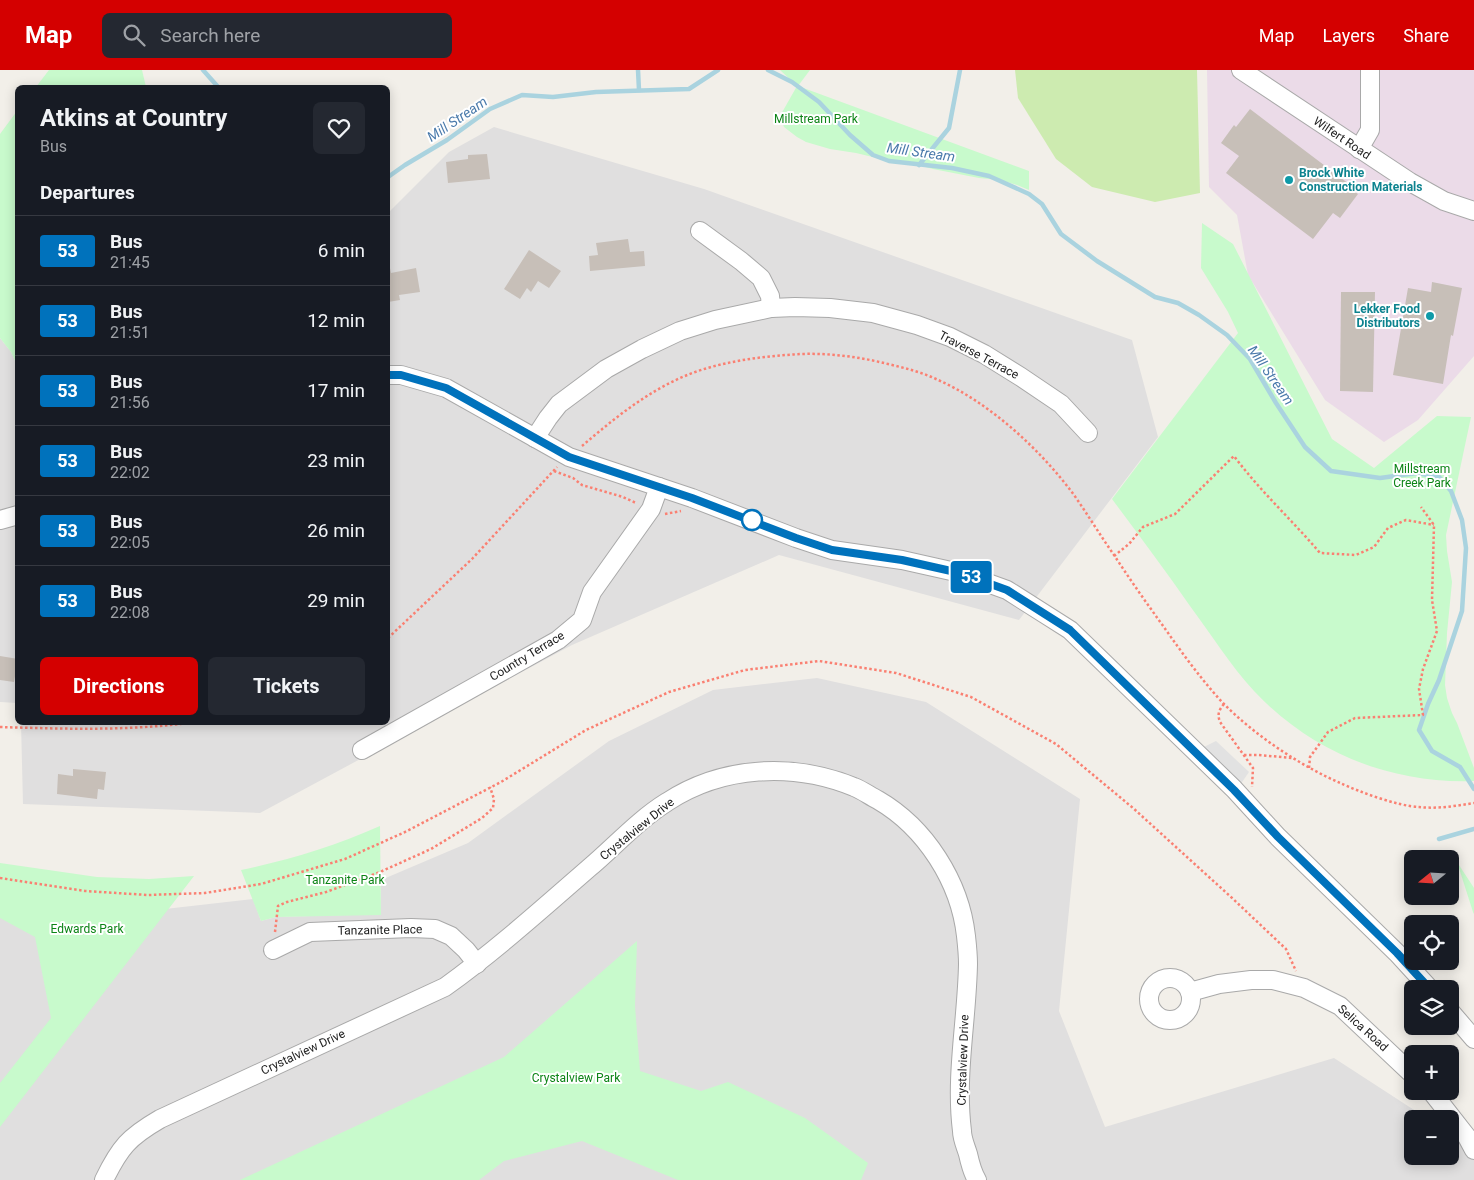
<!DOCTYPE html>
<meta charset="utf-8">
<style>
:root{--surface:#171b24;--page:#242831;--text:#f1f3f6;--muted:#9ea1a6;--line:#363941;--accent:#d40000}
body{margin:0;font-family:Roboto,sans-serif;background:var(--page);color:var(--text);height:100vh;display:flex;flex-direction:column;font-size:19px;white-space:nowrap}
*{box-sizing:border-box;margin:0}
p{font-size:16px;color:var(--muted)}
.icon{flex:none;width:28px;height:28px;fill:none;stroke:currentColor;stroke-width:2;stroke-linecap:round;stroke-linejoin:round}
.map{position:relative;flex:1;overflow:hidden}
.details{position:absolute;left:15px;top:15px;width:375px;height:640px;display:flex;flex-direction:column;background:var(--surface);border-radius:8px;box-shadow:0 2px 12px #0003}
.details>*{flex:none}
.badge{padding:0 10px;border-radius:4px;font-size:18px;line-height:32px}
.needle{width:32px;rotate:252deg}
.fabs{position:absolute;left:1404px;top:780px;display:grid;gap:10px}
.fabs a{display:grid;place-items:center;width:55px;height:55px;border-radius:8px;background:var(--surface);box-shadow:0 2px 12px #0003;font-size:25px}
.map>.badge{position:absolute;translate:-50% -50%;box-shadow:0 0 0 2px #fff}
h2{padding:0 25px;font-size:19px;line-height:45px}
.round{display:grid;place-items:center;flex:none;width:52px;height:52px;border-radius:8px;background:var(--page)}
.headline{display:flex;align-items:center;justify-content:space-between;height:85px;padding:0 25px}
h1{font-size:24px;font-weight:700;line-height:38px}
.action{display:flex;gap:10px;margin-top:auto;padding:10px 25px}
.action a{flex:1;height:58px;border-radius:8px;background:var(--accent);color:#fff;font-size:20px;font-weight:700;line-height:58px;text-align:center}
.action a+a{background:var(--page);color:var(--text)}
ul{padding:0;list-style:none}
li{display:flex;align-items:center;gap:15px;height:70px;padding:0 25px;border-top:1px solid var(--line)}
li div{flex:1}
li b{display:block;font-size:19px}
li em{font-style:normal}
li .badge{min-width:55px;font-weight:700;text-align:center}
header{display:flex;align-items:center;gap:30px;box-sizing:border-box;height:70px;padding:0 25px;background:var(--accent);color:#fff}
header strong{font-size:24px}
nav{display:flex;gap:28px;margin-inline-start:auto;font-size:18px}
.search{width:350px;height:45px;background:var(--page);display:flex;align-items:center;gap:12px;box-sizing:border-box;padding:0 18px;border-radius:8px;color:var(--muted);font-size:19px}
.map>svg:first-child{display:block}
</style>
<header>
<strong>Map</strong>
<div class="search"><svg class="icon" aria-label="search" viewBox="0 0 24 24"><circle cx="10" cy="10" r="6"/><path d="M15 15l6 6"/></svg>Search here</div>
<nav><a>Map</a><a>Layers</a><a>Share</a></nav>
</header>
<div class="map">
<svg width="1474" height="1110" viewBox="0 0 1474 1110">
<rect width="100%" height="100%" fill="#f2efe9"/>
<g fill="#e0dfdf">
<polygon points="494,57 704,119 1132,270 1158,367 1019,550 779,485 572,575 260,743 23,734 21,653 388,652 388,143 449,82"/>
<polygon points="0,268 11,282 17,295 17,633 0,632"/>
<polygon points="817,608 926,632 1080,729 1059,941 1105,1057 1334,988 1428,1049 1412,1049 1412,1086 1450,1086 1450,1063 1474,1079 1474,1110 0,1110 0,841 77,849 253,829 261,851 276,847 381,844 381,810 468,773 609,671 713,620"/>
</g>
<polygon fill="#ebdbe8" points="1207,0 1474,0 1474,286 1418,350 1384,372 1325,330 1248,205 1237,145 1209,117"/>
<polygon fill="#cdebb0" points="1015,0 1197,0 1200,123 1155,132 1092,117 1056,89 1018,28"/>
<g fill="#c8facc">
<polygon points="49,0 142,0 146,17 36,17"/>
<polygon points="780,0 810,0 798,16 1029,101 1029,120 1017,115 1000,110 979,108 933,99 914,94 881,89 856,83 830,79 806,72 797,67 784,57 780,46 797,16"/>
<polygon points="17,41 17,295 11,282 0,268 0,64"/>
<path d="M1202,153L1233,174L1332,369L1374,398L1437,346L1471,347L1446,465L1447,481L1452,512L1447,563L1445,615L1447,628L1452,643L1457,653L1474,698V711C1390,714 1311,682 1254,621C1230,595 1211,564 1190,536C1165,500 1138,464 1112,429L1238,263L1228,242L1201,198Z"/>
<path d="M380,756L381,845L276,847L261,851L241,800C289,790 335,776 380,756Z"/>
<polygon points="1457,792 1474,818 1474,844 1473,842"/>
<polygon points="0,793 97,807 149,809 194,806 0,1057 0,1013 51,948 35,867 0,848"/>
<polygon points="637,871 635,936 640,1001 701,1021 728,1012 805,1048 868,1093 861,1110 678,1110 582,1071 504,1091 479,1110 240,1110 504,987"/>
</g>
<polygon fill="#e2e2e2" points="1216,671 1249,702 1240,715 1204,677"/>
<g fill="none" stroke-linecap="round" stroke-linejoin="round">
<g stroke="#aad3df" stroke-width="4.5">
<polyline points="203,0 219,18"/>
<polyline points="638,0 639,20"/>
<polyline points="768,0 792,12 819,32 850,65 873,85 889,91 952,98 989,106 1029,124 1042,134 1061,164 1097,191 1155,227 1178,233 1199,245 1227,265 1250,289 1276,333 1305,377 1331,401 1380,408 1417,403 1439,407 1451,421 1462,450 1466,478 1462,541 1439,610 1428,634 1419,660 1432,681 1460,697 1474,719"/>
<polyline points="919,95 949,58 960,0"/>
<polyline points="388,107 405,95 447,70 490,39 522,25 553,27 596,22 689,19 718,0"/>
<polyline points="1439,769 1474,759"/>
</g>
</g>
<g fill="#c7bfb8">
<polygon points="1250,39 1353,117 1351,119 1358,124 1340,148 1333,143 1313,169 1226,103 1239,86 1221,73 1234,55 1236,57"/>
<polygon points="487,84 490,109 448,113 446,92 468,89 468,85"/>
<polygon points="628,169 630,182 644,181 645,196 590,201 589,186 598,185 596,173"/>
<polygon points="529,180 561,201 549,218 538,211 531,222 527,218 520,229 504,219"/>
<polygon points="390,198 391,203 416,198 420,222 399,225 400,230 388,232 388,199"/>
<polygon points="1432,212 1462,218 1453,266 1451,265 1443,314 1393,305 1408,218 1431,222"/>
<polygon points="1341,222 1375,222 1373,322 1340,321"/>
<polygon points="0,586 18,589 14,612 0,610"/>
<polygon points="73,699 106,702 104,720 98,719 97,729 57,724 58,704 73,706"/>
</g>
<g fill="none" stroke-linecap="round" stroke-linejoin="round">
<defs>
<g id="minor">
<polyline points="1241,0 1410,112 1444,131 1474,141"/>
<polyline points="1359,79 1370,60 1370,0"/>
<polyline points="700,161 741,191 761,208 770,226 771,238"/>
<polyline points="388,305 401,305 446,318 569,387 692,428 796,468 832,480 902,490 960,503 1007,520 1070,560 1234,719 1278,767 1397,883 1430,919"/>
<polyline points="535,368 548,348 559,334 606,299 642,279 680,261 715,250 771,238 795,237 830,238 873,243 917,255 950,267 984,284 1021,307 1061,334 1088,363"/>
<polyline points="0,450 18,445"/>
<polyline points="362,680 558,570 582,550 592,522 651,439 659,417"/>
<polyline points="273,880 310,862 411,858 435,859 451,866 466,880 477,894"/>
<circle cx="1170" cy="929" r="21"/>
<polyline points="1190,922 1219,914 1251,910 1273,910 1304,918 1340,936 1412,1004"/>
<polyline points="1450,941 1474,969"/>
<polyline points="1431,1021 1467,1067 1474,1080"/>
<path d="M104,1110C120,1077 129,1067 160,1049L445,917C495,881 542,839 589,798C614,777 638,750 667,732C722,696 793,692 854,717C862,720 870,726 878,730C926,758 960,812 966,866C967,875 968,885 968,894C967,950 955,1006 962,1061C962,1069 966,1077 968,1084C970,1093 972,1102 977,1110"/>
</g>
</defs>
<use href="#minor" stroke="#a9a9a9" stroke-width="20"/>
<g stroke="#fa8072" stroke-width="2.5" stroke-dasharray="2.5 2.5" stroke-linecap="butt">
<path d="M582,376C617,346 654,316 698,301C731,290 766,286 801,284C831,283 860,287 888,294C905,298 921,302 936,309C989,332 1040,379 1074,425C1088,445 1100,465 1114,485C1129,508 1145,531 1161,553C1180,580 1200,608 1222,632C1253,664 1299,695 1340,713C1360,722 1397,736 1419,737C1437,739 1456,736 1474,733"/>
<polyline points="554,401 573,408 582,415 623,427 636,433"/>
<polyline points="665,444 681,441"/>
<path d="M1114,486L1129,474L1143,457L1175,444L1234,386C1260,421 1292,450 1320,483L1356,485L1374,477L1388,458L1406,450L1434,455"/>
<polyline points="388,568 472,489 557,397"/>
<path d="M1224,634C1219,640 1217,644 1220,652L1253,698L1252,717"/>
<path d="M0,657C66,659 131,661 197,652"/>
<polyline points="1244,685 1259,685 1292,688"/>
<polyline points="1309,698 1310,687 1328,662 1355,648 1423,645 1419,619 1423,599 1437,561 1432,530 1434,455 1421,437"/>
<polyline points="0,808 85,821 148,825 205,823 261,814 345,789 405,762 501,712 586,660 669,622 745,600 819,591 896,603 971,627 1056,674 1133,738 1231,827 1286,879 1296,901"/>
<polyline points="275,862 278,836 287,832 326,822 380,802 431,779 482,748 493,738 494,729 490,717"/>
</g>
<use href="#minor" stroke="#fff" stroke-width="18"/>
</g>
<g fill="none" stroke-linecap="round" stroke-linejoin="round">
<defs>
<polyline id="line" points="388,305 401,305 446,318 569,387 692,428 796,468 832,480 902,490 960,503 1007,520 1070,560 1234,720 1278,767 1397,883 1430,919"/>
</defs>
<use href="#line" stroke="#fff" stroke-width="11"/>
<use href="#line" stroke="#0072bc" stroke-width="8"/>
</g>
<g fill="#0f9aa8" stroke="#fff" stroke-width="2">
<circle cx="1289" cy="110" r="5"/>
<circle cx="1430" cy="246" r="5"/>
</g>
<circle fill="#fff" stroke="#0072bc" stroke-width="2.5" cx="752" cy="450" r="10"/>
<g text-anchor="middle" stroke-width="4" stroke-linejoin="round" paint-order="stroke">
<g font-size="12" fill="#0c8416" stroke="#fff">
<text x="816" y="53">Millstream Park</text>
<text x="1422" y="403">Millstream<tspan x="1422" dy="14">Creek Park</tspan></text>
<text x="345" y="814">Tanzanite Park</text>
<text x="87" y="863">Edwards Park</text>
<text x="576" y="1012">Crystalview Park</text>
</g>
<g font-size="12" fill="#222" stroke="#fff">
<text transform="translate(1342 68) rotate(34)" y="4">Wilfert Road</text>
<text transform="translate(979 285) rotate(28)" y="4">Traverse Terrace</text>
<text transform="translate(527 586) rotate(-31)" y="4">Country Terrace</text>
<text transform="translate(637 759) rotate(-39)" y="4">Crystalview Drive</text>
<text transform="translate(380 860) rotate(-1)" y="4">Tanzanite Place</text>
<text transform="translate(1363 958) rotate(42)" y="4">Selica Road</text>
<text transform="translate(303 982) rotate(-25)" y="4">Crystalview Drive</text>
<text transform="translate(963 990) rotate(-88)" y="4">Crystalview Drive</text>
</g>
<g font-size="12" font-weight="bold" fill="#0d838f" stroke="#fff" text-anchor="start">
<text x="1299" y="107">Brock White<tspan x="1299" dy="14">Construction Materials</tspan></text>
<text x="1420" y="243" text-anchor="end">Lekker Food<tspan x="1420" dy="14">Distributors</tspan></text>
</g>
<g font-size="14" font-style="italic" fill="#4a7aab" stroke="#fff">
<text transform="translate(457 49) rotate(-34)" y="5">Mill Stream</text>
<text transform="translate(921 82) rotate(8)" y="5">Mill Stream</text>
<text transform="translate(1271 305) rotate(55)" y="5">Mill Stream</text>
</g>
</g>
</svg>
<div class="fabs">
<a><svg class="needle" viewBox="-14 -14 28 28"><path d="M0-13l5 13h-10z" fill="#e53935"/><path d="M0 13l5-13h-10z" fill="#9ea1a6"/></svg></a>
<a><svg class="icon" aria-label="locate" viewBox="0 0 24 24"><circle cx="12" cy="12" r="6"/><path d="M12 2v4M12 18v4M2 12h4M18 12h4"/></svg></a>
<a><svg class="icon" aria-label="layers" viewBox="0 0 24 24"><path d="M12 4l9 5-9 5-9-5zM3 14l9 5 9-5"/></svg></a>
<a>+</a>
<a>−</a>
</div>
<b class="badge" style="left:971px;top:507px;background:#0072bc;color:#fff">53</b>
<section class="details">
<div class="headline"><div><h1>Atkins at Country</h1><p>Bus</p></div><a class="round"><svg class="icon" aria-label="heart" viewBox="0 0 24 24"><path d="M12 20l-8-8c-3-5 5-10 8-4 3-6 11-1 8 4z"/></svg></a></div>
<h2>Departures</h2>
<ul>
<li><span class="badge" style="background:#0072bc;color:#fff">53</span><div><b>Bus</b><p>21:45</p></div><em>6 min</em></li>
<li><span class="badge" style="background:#0072bc;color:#fff">53</span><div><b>Bus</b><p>21:51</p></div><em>12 min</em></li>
<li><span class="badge" style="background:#0072bc;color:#fff">53</span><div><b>Bus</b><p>21:56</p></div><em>17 min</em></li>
<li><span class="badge" style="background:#0072bc;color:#fff">53</span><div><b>Bus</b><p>22:02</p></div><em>23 min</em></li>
<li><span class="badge" style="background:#0072bc;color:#fff">53</span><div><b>Bus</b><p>22:05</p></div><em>26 min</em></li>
<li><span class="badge" style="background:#0072bc;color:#fff">53</span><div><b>Bus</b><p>22:08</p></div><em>29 min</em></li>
</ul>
<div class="action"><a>Directions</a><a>Tickets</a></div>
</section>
</div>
